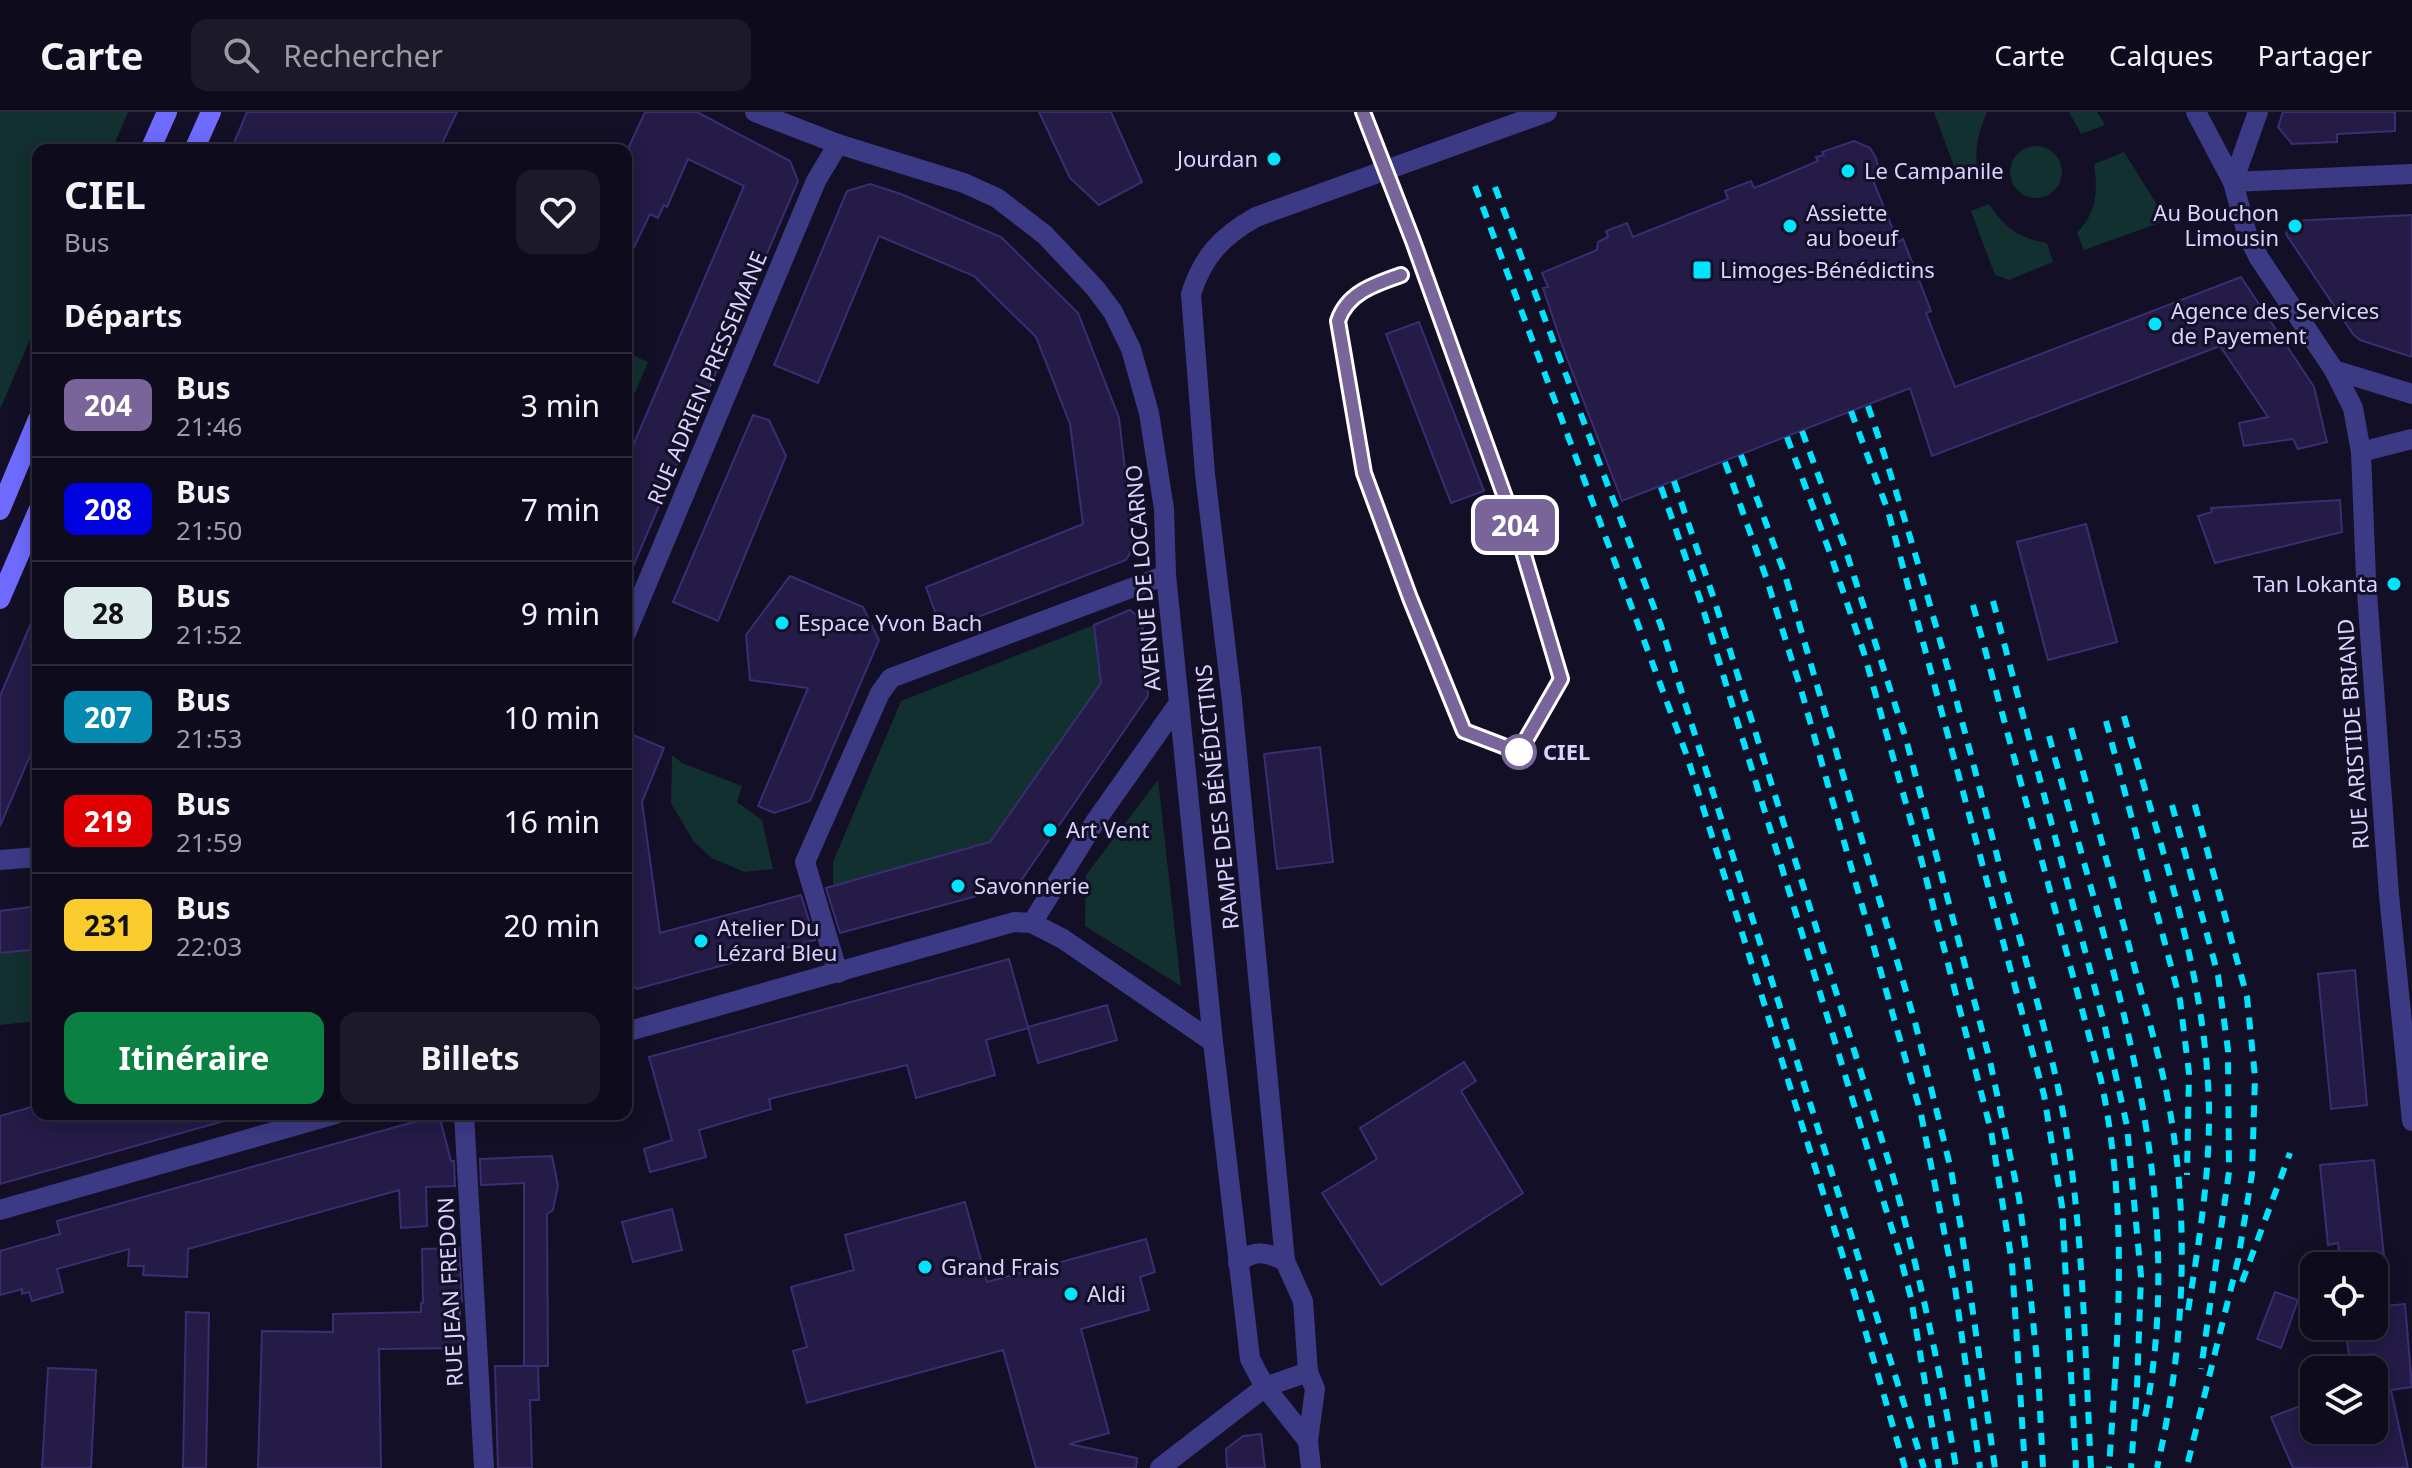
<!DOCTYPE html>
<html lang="fr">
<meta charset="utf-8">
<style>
:root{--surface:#0e0b1c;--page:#1c1929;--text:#f1f3f6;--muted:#9b9ba3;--line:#2e2b3b;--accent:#0b8043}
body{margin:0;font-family:"Noto Sans",sans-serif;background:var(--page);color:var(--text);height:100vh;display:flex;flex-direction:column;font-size:30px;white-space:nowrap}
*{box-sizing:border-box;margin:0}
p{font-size:26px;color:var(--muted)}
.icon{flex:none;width:44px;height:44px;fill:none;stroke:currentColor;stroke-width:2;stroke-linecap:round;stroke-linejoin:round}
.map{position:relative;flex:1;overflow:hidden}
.side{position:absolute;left:32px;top:32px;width:600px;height:976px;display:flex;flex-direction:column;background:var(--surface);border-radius:16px;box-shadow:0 4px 20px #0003,0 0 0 2px var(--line)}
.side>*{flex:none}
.badge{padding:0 16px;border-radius:12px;font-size:28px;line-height:52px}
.fabs{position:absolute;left:2300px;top:1140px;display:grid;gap:16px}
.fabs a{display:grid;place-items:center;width:88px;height:88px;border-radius:16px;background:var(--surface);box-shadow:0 4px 20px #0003,0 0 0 2px var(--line);font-size:40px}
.map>.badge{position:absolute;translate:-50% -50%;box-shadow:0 0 0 4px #fff}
h2{padding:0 32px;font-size:30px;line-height:72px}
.round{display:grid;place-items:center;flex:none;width:84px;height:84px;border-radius:16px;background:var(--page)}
.head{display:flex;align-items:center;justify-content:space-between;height:136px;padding:0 32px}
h1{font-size:38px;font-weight:700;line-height:60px}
.button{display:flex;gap:16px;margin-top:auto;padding:16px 32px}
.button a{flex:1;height:92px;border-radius:16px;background:var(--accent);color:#fff;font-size:32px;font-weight:700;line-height:92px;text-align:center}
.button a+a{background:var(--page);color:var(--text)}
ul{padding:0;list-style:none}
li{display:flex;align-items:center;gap:24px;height:104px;padding:0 32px;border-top:2px solid var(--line)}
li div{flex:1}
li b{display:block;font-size:30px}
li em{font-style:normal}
li .badge{min-width:88px;font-weight:700;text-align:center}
header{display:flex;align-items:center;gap:48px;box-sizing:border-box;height:112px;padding:0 40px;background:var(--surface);border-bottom:2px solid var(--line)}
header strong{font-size:38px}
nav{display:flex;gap:44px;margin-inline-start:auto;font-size:28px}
.search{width:560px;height:72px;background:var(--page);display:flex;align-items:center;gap:20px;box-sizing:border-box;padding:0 28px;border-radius:16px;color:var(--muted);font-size:30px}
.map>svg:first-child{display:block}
</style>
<header>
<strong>Carte</strong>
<div class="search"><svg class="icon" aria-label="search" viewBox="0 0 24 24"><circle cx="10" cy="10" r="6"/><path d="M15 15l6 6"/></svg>Rechercher</div>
<nav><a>Carte</a><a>Calques</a><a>Partager</a></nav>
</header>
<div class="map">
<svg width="2412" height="1356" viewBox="0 0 2412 1356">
<rect width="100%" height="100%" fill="#130f26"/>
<g fill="#12302f">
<polygon points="0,0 128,0 112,38 38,38 38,209 0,297"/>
<path d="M1934,0H1987C1978,21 1974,37 1978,60L1959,68Z"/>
<polygon points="2069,0 2097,0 2105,13 2081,22"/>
<circle cx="2036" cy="60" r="26"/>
<path d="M2124,40L2161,99L2159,111L2084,138L2077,121C2097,100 2098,79 2094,52Z"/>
<path d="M1989,92C2005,116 2018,126 2047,131L2053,150L2009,168L1995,163L1971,99Z"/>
<polygon points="626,240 648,250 626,302"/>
<polygon points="1094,513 1097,539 1105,558 1100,559 1101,571 999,728 928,747 852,774 850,769 833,773 833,750 901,589"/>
<polygon points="672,643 682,651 742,674 737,690 762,708 773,757 744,760 712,746 694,730 671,691"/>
<polygon points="1158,668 1181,874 1085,814 1086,763"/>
<polygon points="38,832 38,909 0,913 0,842 6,836 24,834 25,839 37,838"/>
</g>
<g fill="#241b47" stroke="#3b2d73" stroke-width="2">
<polygon points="247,0 457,0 439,38 231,38"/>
<polygon points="645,0 697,0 790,49 798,69 626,471 626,350 744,74 688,47 667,95 664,93 658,106 650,102 626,152 626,41"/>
<polygon points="1039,0 1111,0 1142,70 1099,93 1070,66"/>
<polygon points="2283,0 2395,0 2395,19 2337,22 2337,30 2292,32 2278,15"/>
<polygon points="1854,29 1870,36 1876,46 1878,55 1874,71 1898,130 1903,127 1931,199 1926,201 1955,275 2241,165 2314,275 2327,330 2298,337 2293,327 2244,334 2239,311 2268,305 2220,234 1932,344 1910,276 1622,389 1562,233 1543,176 1548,175 1542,161 1597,138 1598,130 1608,125 1606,119 1627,111 1633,125 1728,87 1725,79 1751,69 1754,76 1762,73 1818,49 1816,45 1824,43 1822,40"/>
<polygon points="870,72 901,82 1001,125 1078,201 1119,306 1134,434 1126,448 942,519 926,475 1083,412 1070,312 1036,225 974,164 879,124 818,271 774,253 847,79"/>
<polygon points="2412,103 2412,245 2360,228 2353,222 2286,122 2292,109"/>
<polygon points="1419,210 1484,379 1451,391 1386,222"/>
<polygon points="753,303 769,308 786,344 718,509 673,490"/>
<polygon points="2340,388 2342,420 2215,451 2198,404 2212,400 2211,396"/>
<polygon points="2086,412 2117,530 2048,548 2017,430"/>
<polygon points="790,464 863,495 879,528 810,689 774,701 758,694 808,576 750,568 746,523"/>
<polygon points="38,495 38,625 0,714 0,584"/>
<polygon points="1130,498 1142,508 1148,584 1018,773 840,821 826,776 990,730 1101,571 1094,513"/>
<polygon points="626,620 664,636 642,690 660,821 801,783 815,828 637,877 626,870"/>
<polygon points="1320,635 1333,750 1277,757 1264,642"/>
<polygon points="38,794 37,837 0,841 0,799"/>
<polygon points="1009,847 1028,915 1107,893 1117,928 1038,951 1028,916 986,928 995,963 916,986 907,953 769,987 771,997 699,1018 706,1045 650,1060 644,1037 672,1028 649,945"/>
<polygon points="2355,858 2367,993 2331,997 2318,862"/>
<polygon points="1464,950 1476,969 1461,979 1523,1081 1381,1173 1322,1081 1377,1047 1360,1016"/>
<polygon points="35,994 37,1002 224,1002 224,1009 0,1072 0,1004"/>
<polygon points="439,1003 451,1049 454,1049 455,1074 426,1075 427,1114 401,1116 399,1078 188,1137 187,1165 143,1163 144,1154 128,1154 129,1137 57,1157 63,1180 32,1189 29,1180 22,1182 22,1177 0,1183 0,1139 60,1122 57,1109"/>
<polygon points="552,1044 558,1074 553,1098 547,1102 548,1254 524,1254 524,1071 481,1073 480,1047"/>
<polygon points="2374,1048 2385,1154 2341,1154 2338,1131 2328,1133 2320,1053"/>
<polygon points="965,1090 987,1170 1146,1127 1155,1160 1140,1165 1149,1198 1081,1217 1109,1321 1069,1332 1137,1346 1136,1356 1036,1356 1003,1238 807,1291 793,1239 807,1235 791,1175 854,1158 845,1123"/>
<polygon points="672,1097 682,1138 633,1150 622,1110"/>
<polygon points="459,1136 462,1190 460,1190 460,1236 379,1237 381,1356 258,1356 262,1219 333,1220 333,1202 421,1200 421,1191 423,1191 422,1137"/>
<polygon points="2275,1180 2298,1188 2281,1236 2257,1227"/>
<polygon points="2405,1192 2412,1275 2391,1278 2408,1356 2293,1356 2271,1305 2314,1289 2314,1318 2374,1318 2374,1242 2349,1244 2345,1214 2374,1214 2374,1195"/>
<polygon points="186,1200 209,1201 206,1356 183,1356"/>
<polygon points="495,1254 538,1254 539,1288 530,1288 532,1356 498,1356"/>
<polygon points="48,1256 96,1258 91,1356 42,1356"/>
<polygon points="1261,1322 1265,1356 1227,1356 1226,1337 1243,1324"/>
</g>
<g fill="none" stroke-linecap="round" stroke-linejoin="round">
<g stroke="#3d3a85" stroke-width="20">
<polyline points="2334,258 2412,282"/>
<polyline points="2361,340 2412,327"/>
<polyline points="626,521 816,69 838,32"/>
<polyline points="1179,591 1213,930"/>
<polyline points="0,748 38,745"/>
<polyline points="838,861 805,750 880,581 891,566 1166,463"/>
<polyline points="464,1002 484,1356"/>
<polyline points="1160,1356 1265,1275"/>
</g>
<g stroke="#3d3a85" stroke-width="20">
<polyline points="755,0 838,32 964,71 997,86 1045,123 1095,176 1113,200 1131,237 1149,301 1164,397 1166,463 1179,591 1095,710 1032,811 1063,827 1213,930 1250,1247 1265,1275 1308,1329"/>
<polyline points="2196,0 2233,70 2247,122 2259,146 2334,258 2353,296 2361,340 2366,467 2389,783 2412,1009"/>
<polyline points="2233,70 2412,62"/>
<polyline points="2233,70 2258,0"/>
<polyline points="626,920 1014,810 1032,811"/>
<polyline points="0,1098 336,1002"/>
<path d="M1285,1149L1232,589L1205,362L1191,182C1203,144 1222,124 1256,105L1547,0"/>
<path d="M1238,1151C1255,1137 1266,1140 1285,1149L1303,1189L1308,1260L1315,1277L1308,1329L1311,1356"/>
<polyline points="1265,1275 1308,1260"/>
</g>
<g stroke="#6f6bff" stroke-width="20">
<polyline points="150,38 167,0"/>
<polyline points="194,38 211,0"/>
<polyline points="0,398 38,307"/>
<polyline points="0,487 38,399"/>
</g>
<g stroke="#00e5ff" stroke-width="6" stroke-dasharray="12 10" stroke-linecap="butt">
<polyline points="1475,74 1687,644 1854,1180 1905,1356"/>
<polyline points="1495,75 1661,514 1924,1356"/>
<path d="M1868,294C1920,446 1961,603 2001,759C2025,848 2054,939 2068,1030C2084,1138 2085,1247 2091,1356"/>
<polyline points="1851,299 1888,399 2044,983 2062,1094 2076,1356"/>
<polyline points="1802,319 1845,436 1906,627 1990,949 2019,1086 2027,1148 2038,1259 2043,1356"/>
<polyline points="1787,325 1830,441 1864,541 1917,731 1991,1019 2012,1151 2025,1356"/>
<polyline points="1741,343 1785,463 1916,914 1951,1058 1961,1116 1995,1356"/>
<polyline points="1725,350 1767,468 1802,581 1921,1002 1955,1175 1980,1356"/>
<path d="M1674,369L1715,490L1891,1057C1918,1156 1940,1255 1956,1356"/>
<polyline points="1661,375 1700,487 1899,1140 1911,1186 1939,1356"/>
<polyline points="1993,489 2104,911 2127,1014 2141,1164 2137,1276 2131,1356"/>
<path d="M1973,493L2101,968C2129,1102 2118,1221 2109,1356"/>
<path d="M2124,604C2159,731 2206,861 2209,994C2210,1063 2199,1130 2188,1199"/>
<polyline points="2106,609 2180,888 2189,961 2187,1063"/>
<path d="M2071,616C2093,696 2114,776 2135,857C2148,906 2163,955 2171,1005C2190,1120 2183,1243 2157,1356"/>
<path d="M2049,624C2108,846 2191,1073 2145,1305"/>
<polyline points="2172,693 2218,863 2228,938 2229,1060 2201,1257"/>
<polyline points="2242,1170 2290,1041"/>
<polyline points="2188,1350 2238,1148 2252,1062 2255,965 2247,885 2193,686"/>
</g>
</g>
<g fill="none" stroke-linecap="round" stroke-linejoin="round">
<defs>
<path id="line" d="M1363,0L1413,129L1516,416L1561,567L1519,640L1464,619L1410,486L1364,361L1338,209C1347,181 1375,172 1401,163"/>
</defs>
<use href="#line" stroke="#fff" stroke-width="18"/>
<use href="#line" stroke="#7a659a" stroke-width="12"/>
</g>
<g fill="#00e5ff" stroke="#130f26" stroke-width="3">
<circle cx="1274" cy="47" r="8"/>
<circle cx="1848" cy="59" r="8"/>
<circle cx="1790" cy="114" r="8"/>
<circle cx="2295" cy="114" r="8"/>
<rect x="1692" y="148" width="20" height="20" rx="4"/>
<circle cx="2155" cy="212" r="8"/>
<circle cx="2394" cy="472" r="8"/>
<circle cx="782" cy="511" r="8"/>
<circle cx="1050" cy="718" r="8"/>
<circle cx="958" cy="774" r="8"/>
<circle cx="701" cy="829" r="8"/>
<circle cx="925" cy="1155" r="8"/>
<circle cx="1071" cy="1182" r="8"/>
</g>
<circle fill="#fff" stroke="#7a659a" stroke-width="4" cx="1519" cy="640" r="16"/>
<g text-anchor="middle" stroke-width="6" stroke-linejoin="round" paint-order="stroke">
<g font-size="22" fill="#d9d4ff" stroke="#130f26" text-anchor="start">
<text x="1258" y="55" text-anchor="end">Jourdan</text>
<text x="1864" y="67">Le Campanile</text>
<text x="1806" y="109">Assiette<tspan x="1806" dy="25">au boeuf</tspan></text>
<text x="2279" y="109" text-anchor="end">Au Bouchon<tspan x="2279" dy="25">Limousin</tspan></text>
<text x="1720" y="166">Limoges-Bénédictins</text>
<text x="2171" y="207">Agence des Services<tspan x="2171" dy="25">de Payement</tspan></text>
<text x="2378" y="480" text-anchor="end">Tan Lokanta</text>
<text x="798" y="519">Espace Yvon Bach</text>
<text x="1066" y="726">Art Vent</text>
<text x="974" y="782">Savonnerie</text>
<text x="717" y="824">Atelier Du<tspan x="717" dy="25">Lézard Bleu</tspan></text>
<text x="941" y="1163">Grand Frais</text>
<text x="1087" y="1190">Aldi</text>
</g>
<g font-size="22" fill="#d9d4ff" stroke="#130f26">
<text transform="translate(707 266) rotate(-67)" y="8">RUE ADRIEN PRESSEMANE</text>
<text transform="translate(1143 466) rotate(-95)" y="8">AVENUE DE LOCARNO</text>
<text transform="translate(2353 622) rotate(-94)" y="8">RUE ARISTIDE BRIAND</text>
<text transform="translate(1217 685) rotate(-96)" y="8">RAMPE DES BÉNÉDICTINS</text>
<text transform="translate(450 1180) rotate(-93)" y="8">RUE JEAN FREDON</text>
</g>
<g font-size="22" font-weight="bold" fill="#d9d4ff" stroke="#130f26" text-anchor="start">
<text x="1543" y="648">CIEL</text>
</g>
</g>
</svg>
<div class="fabs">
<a><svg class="icon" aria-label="locate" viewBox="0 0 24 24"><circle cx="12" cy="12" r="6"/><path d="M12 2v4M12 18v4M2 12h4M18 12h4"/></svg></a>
<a><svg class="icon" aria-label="layers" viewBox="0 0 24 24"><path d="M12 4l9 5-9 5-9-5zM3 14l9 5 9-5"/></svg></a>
</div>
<b class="badge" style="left:1515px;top:413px;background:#7a659a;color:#fff">204</b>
<section class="side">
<div class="head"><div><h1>CIEL</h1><p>Bus</p></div><a class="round"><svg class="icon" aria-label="heart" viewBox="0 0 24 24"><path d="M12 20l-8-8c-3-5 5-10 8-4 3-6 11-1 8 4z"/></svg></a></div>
<h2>Départs</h2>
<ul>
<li><span class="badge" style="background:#7a659a;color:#fff">204</span><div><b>Bus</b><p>21:46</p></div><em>3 min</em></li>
<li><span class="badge" style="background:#0101df;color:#fff">208</span><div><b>Bus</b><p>21:50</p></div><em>7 min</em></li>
<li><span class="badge" style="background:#dbebea;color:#111">28</span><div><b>Bus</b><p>21:52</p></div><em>9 min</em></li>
<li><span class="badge" style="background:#0489b1;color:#fff">207</span><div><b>Bus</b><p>21:53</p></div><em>10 min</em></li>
<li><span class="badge" style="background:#df0101;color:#fff">219</span><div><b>Bus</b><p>21:59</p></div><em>16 min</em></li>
<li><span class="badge" style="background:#facc2e;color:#111">231</span><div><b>Bus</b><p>22:03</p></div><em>20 min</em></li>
</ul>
<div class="button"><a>Itinéraire</a><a>Billets</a></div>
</section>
</div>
